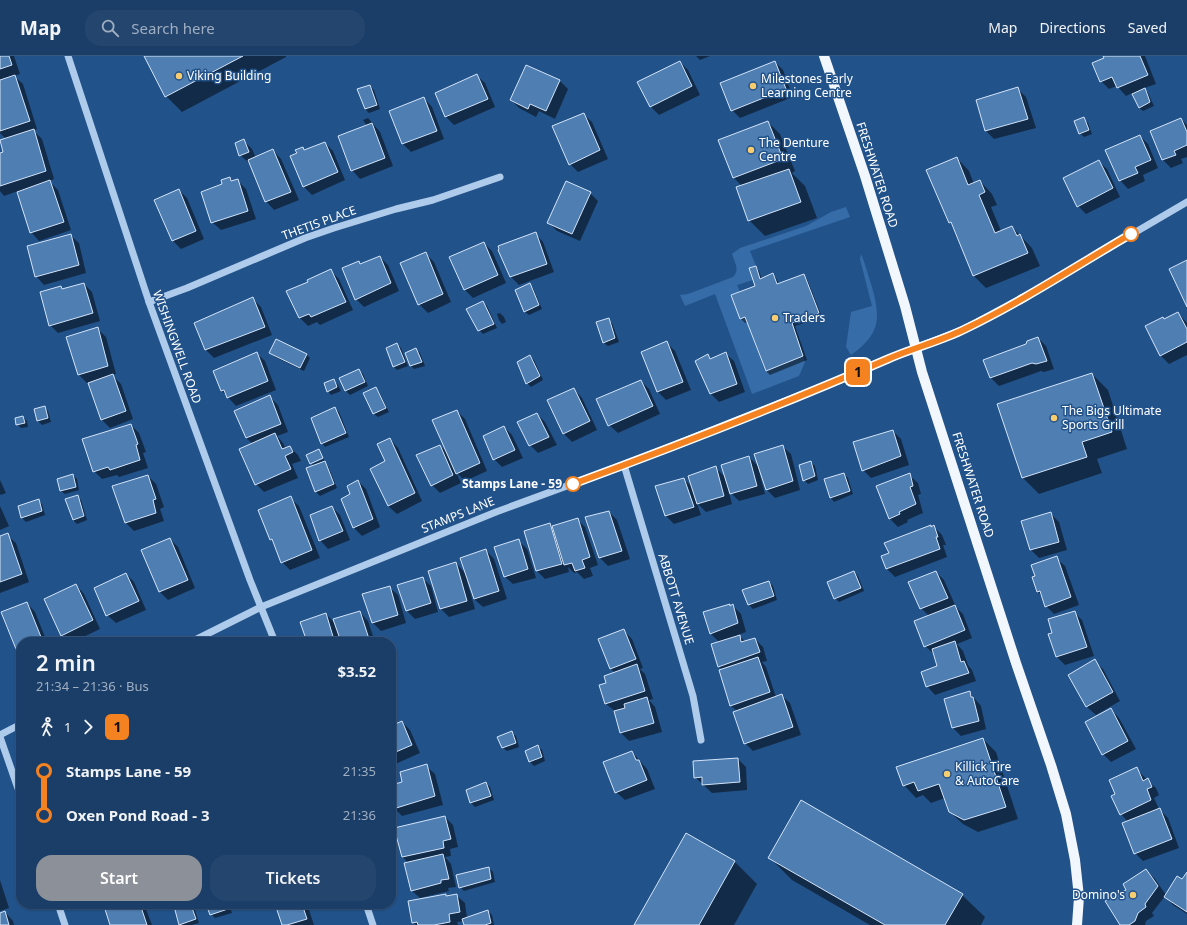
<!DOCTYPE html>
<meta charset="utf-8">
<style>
:root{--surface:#1a3e68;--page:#23456e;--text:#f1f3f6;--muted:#9faec0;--line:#38577c;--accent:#8c9099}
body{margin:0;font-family:"Noto Sans",sans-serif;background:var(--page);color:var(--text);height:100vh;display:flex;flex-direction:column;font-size:15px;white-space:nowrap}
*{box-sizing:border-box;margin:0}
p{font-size:13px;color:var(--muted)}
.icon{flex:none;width:22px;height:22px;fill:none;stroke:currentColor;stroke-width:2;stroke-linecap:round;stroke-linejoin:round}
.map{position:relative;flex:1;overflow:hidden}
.sheet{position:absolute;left:16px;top:581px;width:380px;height:272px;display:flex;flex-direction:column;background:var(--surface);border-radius:16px;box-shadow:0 1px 3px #0004,0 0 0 1px var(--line)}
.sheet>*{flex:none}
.badge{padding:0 8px;border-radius:6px;font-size:14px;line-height:26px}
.map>.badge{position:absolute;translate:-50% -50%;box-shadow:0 0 0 2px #fff}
.legs{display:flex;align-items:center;gap:6px;height:44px;padding:0 20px;font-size:13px}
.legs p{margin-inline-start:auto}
.headline{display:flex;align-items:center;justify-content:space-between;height:68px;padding:0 20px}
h1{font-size:22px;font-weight:600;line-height:30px}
.button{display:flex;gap:8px;margin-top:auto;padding:8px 20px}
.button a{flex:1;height:46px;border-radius:16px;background:var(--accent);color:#fff;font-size:16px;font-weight:600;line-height:46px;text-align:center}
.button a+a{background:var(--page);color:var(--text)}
ul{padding:0 20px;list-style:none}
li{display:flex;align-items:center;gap:14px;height:44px;font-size:15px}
li i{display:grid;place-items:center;width:6px;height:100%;margin:0 5px;background:currentColor}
li i::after{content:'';width:10px;height:10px;margin:-5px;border:3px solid;border-radius:50%;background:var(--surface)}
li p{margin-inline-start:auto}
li:first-child i{background:linear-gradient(#0000 50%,currentColor 0)}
li:last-child i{background:linear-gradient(currentColor 50%,#0000 0)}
header{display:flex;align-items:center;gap:24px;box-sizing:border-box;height:56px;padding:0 20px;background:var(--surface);border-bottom:1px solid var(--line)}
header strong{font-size:19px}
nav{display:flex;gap:22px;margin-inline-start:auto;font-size:14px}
.search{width:280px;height:36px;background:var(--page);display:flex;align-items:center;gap:10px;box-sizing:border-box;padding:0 14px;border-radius:16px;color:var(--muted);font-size:15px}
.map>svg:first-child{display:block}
</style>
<header>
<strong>Map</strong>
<div class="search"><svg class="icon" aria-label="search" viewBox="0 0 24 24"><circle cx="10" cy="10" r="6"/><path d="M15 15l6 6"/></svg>Search here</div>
<nav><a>Map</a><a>Directions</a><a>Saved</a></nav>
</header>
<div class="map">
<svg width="1187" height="869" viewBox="0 0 1187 869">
<rect width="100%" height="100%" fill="#22528a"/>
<g fill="#366ca7">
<path d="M846,151L850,161L750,195L756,210L749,212L753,224L737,229L740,236L731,239L740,263L745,261L765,315L803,300L805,306L799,320L752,338L715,238L685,250L680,239L688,238L733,221C740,214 735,207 732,198L740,192L806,170L831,156Z"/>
<path d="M861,198C866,209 868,220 872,231C881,264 880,278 851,299L846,291L851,256L872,250L860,203Z"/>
</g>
<g fill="#0007">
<polygon points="0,0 14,0 20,18 14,20 23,28 37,73 34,75 42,83 54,123 49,125 58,134 71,174 39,185 31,176 18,135 4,140 0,135 0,98 4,96 6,83 0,77"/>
<polygon points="145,0 286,0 286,1 182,56 166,40"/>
<polygon points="696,0 710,0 700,4"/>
<polygon points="1104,0 1145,0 1156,28 1144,32 1148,37 1154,50 1143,55 1139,52 1132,37 1126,40 1117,30 1109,33 1101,25 1105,2"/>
<polygon points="680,6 688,14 700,39 659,59 651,51 639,26"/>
<polygon points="775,6 783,14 793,41 740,62 732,54"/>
<polygon points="527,10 560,25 568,33 555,63 539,55 536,61 519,52 511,44"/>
<polygon points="476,19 485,27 495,51 454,69 446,61 436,37"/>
<polygon points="370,30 374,34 380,53 369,57 365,53"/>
<polygon points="1018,33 1026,41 1036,72 994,83 986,75"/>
<polygon points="424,42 432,51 444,83 411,96 403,88 390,55"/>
<polygon points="583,58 592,66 608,103 578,116 570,108"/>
<polygon points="368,62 380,76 393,110 360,123 352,114 367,70 363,64"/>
<polygon points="1084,63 1088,67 1092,78 1084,81 1080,77"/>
<polygon points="1181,63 1187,69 1187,101 1181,103 1183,107 1171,112 1163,104 1151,76"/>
<polygon points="768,66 780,78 795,115 792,117 805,130 817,162 765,180 749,164 742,130 734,122 720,85"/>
<polygon points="1140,80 1148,88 1158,112 1143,119 1145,125 1128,133 1120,124"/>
<polygon points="244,85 252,93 256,102 273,94 281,103 299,144 274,154 266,145 250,107 249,107 240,99"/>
<polygon points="325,87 333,95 345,124 312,139 304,131 291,100 298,97 303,92 305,95"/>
<polygon points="957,102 969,115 974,128 980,125 992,138 997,149 991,151 1001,175 1012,171 1032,192 1040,210 986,232 974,220 953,170 950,166"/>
<polygon points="1098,105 1107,113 1120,141 1086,158 1078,150"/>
<polygon points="230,122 233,125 237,124 246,133 256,163 221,174 212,166 223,129"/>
<polygon points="179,134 187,142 204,183 181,193 173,185 155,144"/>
<polygon points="590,137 598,145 580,185 557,175 549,167"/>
<polygon points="535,177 543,186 554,216 519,229 511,221 499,194"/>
<polygon points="70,179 79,187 86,217 44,229 36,220"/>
<polygon points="484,187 492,195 506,227 473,242 465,234"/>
<polygon points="425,197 434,206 451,246 428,257 419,248"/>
<polygon points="380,201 388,209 399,235 364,251 356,243 359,206 361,209"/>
<polygon points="756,211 759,215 762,223 772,218 776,222 779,228 803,219 807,223 822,261 795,270 807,304 770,319 766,315 748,266 745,267 741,263 756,230"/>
<polygon points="331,215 339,223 353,254 320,269 317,266 308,270 300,262 288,235 309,226"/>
<polygon points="84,228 92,236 100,265 58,277 50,269 61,231 64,234"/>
<polygon points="529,229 533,232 542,253 529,259 525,256 517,234"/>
<polygon points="252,242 261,251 272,279 214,302 206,294 196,267"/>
<polygon points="483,246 487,250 497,272 483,278 479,274"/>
<polygon points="500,257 504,261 506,266 502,268 499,264 497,258"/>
<polygon points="1178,257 1187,267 1187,299 1169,308 1161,300 1146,270 1165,264"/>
<polygon points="608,264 612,267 619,286 608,290 604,287 597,267"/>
<polygon points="97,272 106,281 116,318 112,319 121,328 133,363 110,372 102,364 89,326 87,327 79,319 67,282"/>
<polygon points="1038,282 1046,290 1054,313 1044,316 1041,315 999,330 991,322 1027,288"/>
<polygon points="667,287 675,295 691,334 666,344 658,336 642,296"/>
<polygon points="397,288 401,292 408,310 397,314 393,310"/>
<polygon points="416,293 420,297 425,310 414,313 410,309"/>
<polygon points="256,297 265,305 276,334 236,350 222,335 214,315"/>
<polygon points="271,297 306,298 310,302 304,315 275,301"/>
<polygon points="725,297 734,305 745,336 719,346 711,338 708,300 711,303"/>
<polygon points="530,300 534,304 543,324 531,331 527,327"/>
<polygon points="359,314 363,318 368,330 350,339 346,335 341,323"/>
<polygon points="1092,318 1108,334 1127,393 1097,403 1102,417 1039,438 1023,422 999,348"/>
<polygon points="334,325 338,329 341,335 331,339 328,335"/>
<polygon points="641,325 649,333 660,358 618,377 609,369"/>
<polygon points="376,332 379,336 389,356 378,361 374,358"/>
<polygon points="574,333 582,342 597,374 572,386 564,378"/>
<polygon points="270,341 278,349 288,376 277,380 283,387 286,393 290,391 298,399 301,405 292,408 298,422 264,436 256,428 253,388 246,382"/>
<polygon points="44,351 48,355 51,366 42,369 38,365 35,354"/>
<polygon points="335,352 339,356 349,381 325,391 322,387"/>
<polygon points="457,355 465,363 487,415 465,425 456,416 461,427 440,437 432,429 440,390 449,398"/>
<polygon points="537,358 545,366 557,389 538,397 530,389"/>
<polygon points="23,361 27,365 28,371 21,372 17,368"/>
<polygon points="131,369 139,377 146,396 143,397 148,412 119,421 117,419 102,423 94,415"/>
<polygon points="504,371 512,379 523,402 502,411 494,403"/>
<polygon points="893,375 901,383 909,409 871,422 863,414"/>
<polygon points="390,383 398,392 422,445 397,458 388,450"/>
<polygon points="782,390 791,398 800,434 775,442 767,434 761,415 759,415 765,438 739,445 731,437 729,432 728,433 732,448 706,456 697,447 701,459 674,468 666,460 684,423 693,432 716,412 726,422 749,401 760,412"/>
<polygon points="324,403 325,407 328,410 337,432 320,440 316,436 307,413 314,410 312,408"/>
<polygon points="811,406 815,410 818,424 808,428 804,424"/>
<polygon points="844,418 848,422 853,438 834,446 831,442"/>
<polygon points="73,419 77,423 79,434 65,438 61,435"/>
<polygon points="909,419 918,427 921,438 918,439 923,457 907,464 908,466 898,471 890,463"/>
<polygon points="148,420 156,428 164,451 160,453 164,465 134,475 126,467 114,431"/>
<polygon points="0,424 6,437 1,439 0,438"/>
<polygon points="358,425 366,433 380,471 362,480 354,472 342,443 351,438"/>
<polygon points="77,440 81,444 87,464 77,468 73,464"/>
<polygon points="290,442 299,450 320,502 290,514 282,506 259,455"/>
<polygon points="38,444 42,448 45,459 26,466 22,462 19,451"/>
<polygon points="0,450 9,470 0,474"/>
<polygon points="332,451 340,459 350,484 328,493 320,484"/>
<polygon points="609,456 617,464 630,503 608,510 600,502"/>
<polygon points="1051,458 1059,466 1067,494 1039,502 1031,494 1023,466"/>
<polygon points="577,463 585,471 598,509 590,512 593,520 584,523 577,516 574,517 568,511 569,516 545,523 537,515 525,475 550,469 552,471"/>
<polygon points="931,470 934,471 942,479 946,489 943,489 947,501 895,521 887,513 882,501 890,497"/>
<polygon points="7,479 16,487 29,526 0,537 0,481"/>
<polygon points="170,483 178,491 195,532 168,544 160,536 143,495"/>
<polygon points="518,484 527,493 536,522 513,528 504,520"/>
<polygon points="486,494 494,503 507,543 483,551 474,543 468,524 467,525 475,553 449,561 441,553 429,516 456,507 466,518"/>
<polygon points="1056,502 1065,510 1079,549 1054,558 1046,550 1042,540 1038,536"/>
<polygon points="854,516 858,520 864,535 839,546 835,542"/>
<polygon points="936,516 944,524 956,551 963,558 972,582 957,588 963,595 968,609 972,614 976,625 935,639 927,630 938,611 935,598 934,598 925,590 929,560 921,552"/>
<polygon points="126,518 134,526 146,554 116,567 107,559"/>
<polygon points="422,522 431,530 438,556 415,563 407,555"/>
<polygon points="769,526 773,530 777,544 753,553 749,549 744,534"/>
<polygon points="76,529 84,538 100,573 73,586 69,586 62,579"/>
<polygon points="389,531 398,539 406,567 381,575 373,567"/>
<polygon points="27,547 35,556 47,586 21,586 21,600 19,597"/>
<polygon points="729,549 731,550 732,549 741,558 746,576 738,579 746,586 755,583 763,591 767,605 762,606 766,611 776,641 781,639 790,647 801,679 753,695 745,687 737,655 731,650 721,615 723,614 719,611 712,588 719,586 711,578 704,557"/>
<polygon points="360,556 368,565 375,586 308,586 326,558 336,568"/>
<polygon points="1074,556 1082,564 1094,600 1065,609 1057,601 1050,579 1053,577"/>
<polygon points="624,575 632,583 643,612 640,613 645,618 653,643 649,644 655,651 662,676 629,685 621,677 615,655 606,648 608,627 615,617 611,613 599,584"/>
<polygon points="1094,605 1103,613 1120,645 1096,659 1087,651 1069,619"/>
<polygon points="969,636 981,650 986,673 961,680 953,672 945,644"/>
<polygon points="1111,653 1119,662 1136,693 1111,706 1103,698"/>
<polygon points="402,666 410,674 420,697 391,710 391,671"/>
<polygon points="512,677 516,680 519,691 507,695 503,692"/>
<polygon points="983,683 996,696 1018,763 978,776 963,768 950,756 945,742 931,747 923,739 916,742 904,729"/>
<polygon points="538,690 542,694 545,705 534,710 530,706 526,695"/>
<polygon points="632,696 647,713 655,733 625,744 616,736"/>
<polygon points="738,703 746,711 747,734 712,737 695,721"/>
<polygon points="426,710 435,718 443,749 402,760 394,752 391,740 391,730 404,727"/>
<polygon points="1137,713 1147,724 1156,732 1159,739 1154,742 1159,753 1168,762 1179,792 1143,805 1135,797 1128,766 1121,758 1117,738"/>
<polygon points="486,727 490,731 494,744 475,751 471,747 467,734"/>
<polygon points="445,761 453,769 458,791 450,793 451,800 445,801 451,808 456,831 448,832 449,835 420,842 411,834 408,807 403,801 395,773"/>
<polygon points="687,778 735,806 757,828 734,869 635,869"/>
<polygon points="769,801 962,839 985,861 981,869 870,869 792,824"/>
<polygon points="489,812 493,816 495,826 464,835 460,831"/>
<polygon points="1146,814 1155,823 1166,839 1182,825 1187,818 1187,858 1173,849 1165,840 1152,857 1154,860 1146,865 1145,869 1121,869 1127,834"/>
<polygon points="0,824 9,852 0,855"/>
<polygon points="446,839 447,840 456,839 465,847 467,862 488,855 492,859 494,869 465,869 464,865 457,866 458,869 416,869 413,866"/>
<polygon points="113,848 144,848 152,869 111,869"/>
<polygon points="207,848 229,848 232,857 215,862 211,858"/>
<polygon points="276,848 307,848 314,869 283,869"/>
<polygon points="191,850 195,854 199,867 192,869 181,869 180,868"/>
<polygon points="5,856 13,865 14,869 0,869 0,858"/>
</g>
<g fill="#4f7eb3" stroke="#d3e4f8">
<polygon points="0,0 9,0 12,9 0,13"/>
<polygon points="144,0 243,0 165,41"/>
<polygon points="1103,0 1140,0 1148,19 1117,32 1112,21 1100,26 1092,7 1104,2"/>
<polygon points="680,5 692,30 650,51 637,26"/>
<polygon points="775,5 786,33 731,55 720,27"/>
<polygon points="526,9 560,24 546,55 530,48 528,53 510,44"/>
<polygon points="477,18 488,43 445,61 435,37"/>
<polygon points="15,19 30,65 0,75 0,24"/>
<polygon points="370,29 377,49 365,53 357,33"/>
<polygon points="1018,31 1028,63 985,75 976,44"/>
<polygon points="1145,32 1150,46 1139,52 1132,38"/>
<polygon points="424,41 437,75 402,88 389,55"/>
<polygon points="584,57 600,94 569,109 552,70"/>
<polygon points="1084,61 1089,74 1079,78 1074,65"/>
<polygon points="1181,62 1187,76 1187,89 1174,95 1176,99 1162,104 1150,75"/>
<polygon points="768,65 783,103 733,122 718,84"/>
<polygon points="372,67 385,102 351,115 338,80"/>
<polygon points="34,73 46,115 0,130 0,97 3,96 0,84"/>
<polygon points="1140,79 1151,104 1135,111 1138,117 1119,125 1105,94"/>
<polygon points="244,83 249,96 239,100 235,87"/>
<polygon points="325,86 338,116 303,131 290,100 297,97 295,94 303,91 304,94"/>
<polygon points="273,93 291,136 265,146 248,104"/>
<polygon points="957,101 968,129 980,124 985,136 979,139 995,177 1012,170 1017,180 1020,178 1028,197 973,220 951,166 949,167 926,114"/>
<polygon points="1099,104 1113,132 1077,151 1063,122"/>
<polygon points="789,113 801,146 748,165 736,131"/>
<polygon points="230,121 231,125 238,123 248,155 211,167 201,136 222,128 221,124"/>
<polygon points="50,124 64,166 30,177 17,136"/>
<polygon points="566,125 591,136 572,178 547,167"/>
<polygon points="179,133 196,175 172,185 154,144"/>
<polygon points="536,176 547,208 510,221 498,194 499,193 498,190"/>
<polygon points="71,178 79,209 35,221 27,190"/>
<polygon points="484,186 498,219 464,234 449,201"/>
<polygon points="426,196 443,238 418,249 400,207"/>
<polygon points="380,200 391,227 355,244 342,212 359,205 360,208"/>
<polygon points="1187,204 1187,251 1169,213"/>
<polygon points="756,210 760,223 773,217 777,228 804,218 819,257 792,267 803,300 766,315 745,261 740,263 731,239 755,230 749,212"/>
<polygon points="331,213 346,246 311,261 309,258 299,262 286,235 308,226 307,224"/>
<polygon points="84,227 93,257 49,270 40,236 61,230 62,233"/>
<polygon points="530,227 539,249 524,256 515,234"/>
<polygon points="253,241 265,271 205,294 194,267"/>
<polygon points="483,245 494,268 478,275 466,253"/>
<polygon points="1178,256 1187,273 1187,286 1160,300 1145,270 1163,261 1164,263"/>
<polygon points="609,262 615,282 603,287 596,266"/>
<polygon points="98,271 108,310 78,319 66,281"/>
<polygon points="1038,281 1047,305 1036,308 1032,307 990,322 983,304 1026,288 1027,285"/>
<polygon points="276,283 307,298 300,312 269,297"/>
<polygon points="667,285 683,326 657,336 641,296"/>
<polygon points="397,287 405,306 393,311 386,292"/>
<polygon points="416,292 422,306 410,310 405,297"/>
<polygon points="257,296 268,325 227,342 224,334 221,335 213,315"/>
<polygon points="726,296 737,328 710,338 695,305 708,298 710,303"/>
<polygon points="530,299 540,320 526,328 517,306"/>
<polygon points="359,313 365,326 345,335 339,322"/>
<polygon points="1092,317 1112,376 1082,386 1087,401 1022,422 997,348"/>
<polygon points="113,318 126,355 101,364 88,327"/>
<polygon points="334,323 337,331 327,336 324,327"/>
<polygon points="641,324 653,350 608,370 596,343"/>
<polygon points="376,331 386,352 373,358 363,337"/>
<polygon points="574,332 590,365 563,378 547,344"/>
<polygon points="270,339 281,368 246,382 234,355"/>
<polygon points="45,350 48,362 37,365 34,353"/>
<polygon points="335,351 346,377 321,388 311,362"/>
<polygon points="457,354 480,407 456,418 432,364"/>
<polygon points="537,357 549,381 529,390 517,366"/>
<polygon points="23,360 25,367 16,369 15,362"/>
<polygon points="131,368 138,388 136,389 140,404 110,414 108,411 93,416 82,383"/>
<polygon points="504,370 515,394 493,404 483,380"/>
<polygon points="893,374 901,400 862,415 853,386"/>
<polygon points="275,377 282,393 290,390 293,396 285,400 291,413 255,429 239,393"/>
<polygon points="390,382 415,437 388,450 370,413 385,405 377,388"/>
<polygon points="440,389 453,419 431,430 416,399"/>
<polygon points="783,389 793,425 766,434 754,398"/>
<polygon points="319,393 323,402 310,408 306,399"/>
<polygon points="749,400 757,430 730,438 721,409"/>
<polygon points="325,405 334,428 315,436 306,412"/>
<polygon points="811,405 815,420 803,425 799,409"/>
<polygon points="716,410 724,440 697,448 688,420"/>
<polygon points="844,417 850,435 830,442 824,423"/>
<polygon points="910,417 913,430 910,431 916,448 899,456 900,458 889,463 876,430"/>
<polygon points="73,418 76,431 60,435 57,423"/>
<polygon points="148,419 156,443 153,444 156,457 125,467 112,430"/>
<polygon points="684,422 694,451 665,460 655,430"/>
<polygon points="358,424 373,463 353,472 341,443 350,438 347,430"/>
<polygon points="78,439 84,460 73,464 65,443"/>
<polygon points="291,440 312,494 281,507 272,483 270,484 258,454"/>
<polygon points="39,443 42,455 21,462 18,450"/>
<polygon points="332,450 343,475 319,485 310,459"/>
<polygon points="609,455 622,495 599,502 585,461"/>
<polygon points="1051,456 1059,486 1030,494 1021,465"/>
<polygon points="578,462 590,501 582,504 585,512 575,515 572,507 564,509 552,470"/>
<polygon points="550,467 562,508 536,515 524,475"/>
<polygon points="931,469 931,471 934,469 938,481 936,481 940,493 886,513 881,500 889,497 884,487"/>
<polygon points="8,477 22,518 0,526 0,480"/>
<polygon points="170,482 188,524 159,536 141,494"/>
<polygon points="519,483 528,513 504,521 494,491"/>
<polygon points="486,493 499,535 474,543 460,502"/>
<polygon points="1057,500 1071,541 1045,551 1040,535 1037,536 1032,521 1035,520 1031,509"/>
<polygon points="456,506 467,545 440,553 428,515"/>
<polygon points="854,515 861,532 834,543 827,526"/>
<polygon points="936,515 948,542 920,553 908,526"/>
<polygon points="126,517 139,545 106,560 94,532"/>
<polygon points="423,521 431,547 406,555 397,529"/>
<polygon points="769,525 774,540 748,549 742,534"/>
<polygon points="76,528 93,564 61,580 44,543"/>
<polygon points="390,530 398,559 372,567 362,538"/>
<polygon points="27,546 43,586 21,586 21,597 18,598 1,556"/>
<polygon points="730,548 730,550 733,548 738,567 710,578 703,556"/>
<polygon points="955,549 965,574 924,591 914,565"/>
<polygon points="360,555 370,586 341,586 333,563"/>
<polygon points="1075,555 1087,591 1056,601 1048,578 1052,577 1048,563"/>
<polygon points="326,557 334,584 329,586 307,586 300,566"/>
<polygon points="624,573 636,603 610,613 598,583"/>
<polygon points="740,579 741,586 755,582 760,596 718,611 711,588"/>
<polygon points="955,585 961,606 964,605 969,617 926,631 921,616 937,610 932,593"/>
<polygon points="758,601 770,636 730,650 719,614"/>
<polygon points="1095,603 1113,636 1086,651 1068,619"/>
<polygon points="637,608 645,635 605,648 599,629 606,627 604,620"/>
<polygon points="970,635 971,641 973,641 979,665 952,672 944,643"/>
<polygon points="782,638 793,671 744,688 733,656"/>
<polygon points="647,641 654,667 620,677 614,655 625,652 624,648"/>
<polygon points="1111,652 1128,685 1102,699 1085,666"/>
<polygon points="402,665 412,689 391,698 391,670"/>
<polygon points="512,675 516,687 502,692 497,681"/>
<polygon points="983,682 1006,751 964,764 949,756 939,728 918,735 914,726 903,730 896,711"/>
<polygon points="538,689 542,701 529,706 525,695"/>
<polygon points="632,695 636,704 639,704 647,724 615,737 603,706"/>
<polygon points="738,702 740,726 702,729 702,721 694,722 693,705"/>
<polygon points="427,708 435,740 393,753 391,744 391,729 402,726 400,716"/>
<polygon points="1137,711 1143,725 1148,722 1152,731 1147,733 1151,744 1120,759 1111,740 1115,738 1109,724"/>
<polygon points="486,726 491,740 470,747 466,734"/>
<polygon points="801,744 963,838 945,869 885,869 768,802"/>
<polygon points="1160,752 1172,783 1134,798 1122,767"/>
<polygon points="445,760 451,783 443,785 444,792 402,801 394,772"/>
<polygon points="686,777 735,805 699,869 634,869"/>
<polygon points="443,798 449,823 441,824 441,827 411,835 404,807"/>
<polygon points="489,811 491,823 459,832 456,819"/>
<polygon points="1146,813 1158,830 1145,848 1146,851 1138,857 1135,865 1129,869 1120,869 1105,845 1126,834 1123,828"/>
<polygon points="1187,816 1187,856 1164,841 1177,820 1182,823"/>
<polygon points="446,838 446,840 457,838 460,856 449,858 450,866 434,869 418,869 417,866 412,867 408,845"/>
<polygon points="110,848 140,848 147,869 110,869 104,850"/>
<polygon points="206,848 227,848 228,853 210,859"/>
<polygon points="275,848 302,848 307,863 287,869 282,869"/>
<polygon points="191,849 196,863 179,869 175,854"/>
<polygon points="488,854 491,867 485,869 464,869 462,863"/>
<polygon points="5,855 9,869 0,869 0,857"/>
</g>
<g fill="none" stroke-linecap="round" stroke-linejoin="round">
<g stroke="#aecbeb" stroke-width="7">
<polyline points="68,0 149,246 250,524 275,586"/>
<polyline points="149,246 187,232 305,182 334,172 396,153 433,144 500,121"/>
<polyline points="624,409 693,640 701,684"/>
<polyline points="191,586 261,551 496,456 624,409 853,318 915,292 964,273 1040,232 1187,146"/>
<polyline points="0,679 21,668"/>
<polyline points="0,681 21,741"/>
<polyline points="58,848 65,869"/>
<polyline points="366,848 373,869"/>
</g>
<polyline stroke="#f2f7fe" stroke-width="10" points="824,0 865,120 905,250 922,316 1016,607 1051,709 1066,758 1075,804 1079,841 1077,869"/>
</g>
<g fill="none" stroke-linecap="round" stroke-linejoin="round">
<defs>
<path id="line-1" d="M573,428C679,389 784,348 888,303C913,292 941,285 965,273C1023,245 1076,210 1131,178"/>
</defs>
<use href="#line-1" stroke="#fff" stroke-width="9"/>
<use href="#line-1" stroke="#f58220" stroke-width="6"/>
</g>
<g fill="#f7cd70" stroke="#22528a" stroke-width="1.5">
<circle cx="179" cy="20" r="4"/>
<circle cx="753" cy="30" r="4"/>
<circle cx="751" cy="94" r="4"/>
<circle cx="775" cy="262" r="4"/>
<circle cx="1054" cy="362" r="4"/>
<circle cx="947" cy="718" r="4"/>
<circle cx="1133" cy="839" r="4"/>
</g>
<g fill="#fff" stroke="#f58220" stroke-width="2">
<circle cx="1131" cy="178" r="7"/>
<circle cx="573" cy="428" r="7"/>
</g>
<g text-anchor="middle" stroke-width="3" stroke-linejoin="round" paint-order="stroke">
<g font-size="12" fill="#fff" stroke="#22528a" text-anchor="start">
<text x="187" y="24">Viking Building</text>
<text x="761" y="27">Milestones Early<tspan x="761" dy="14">Learning Centre</tspan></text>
<text x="759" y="91">The Denture<tspan x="759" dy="14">Centre</tspan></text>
<text x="783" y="266">Traders</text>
<text x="1062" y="359">The Bigs Ultimate<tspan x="1062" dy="14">Sports Grill</tspan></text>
<text x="955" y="715">Killick Tire<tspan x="955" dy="14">&amp; AutoCare</tspan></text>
<text x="1125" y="843" text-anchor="end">Domino's</text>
</g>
<g font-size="12" fill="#fff" stroke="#22528a">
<text transform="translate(877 119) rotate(72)" y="4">FRESHWATER ROAD</text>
<text transform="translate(319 167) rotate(-20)" y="4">THETIS PLACE</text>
<text transform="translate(177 291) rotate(70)" y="4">WISHINGWELL ROAD</text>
<text transform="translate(973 429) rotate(72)" y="4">FRESHWATER ROAD</text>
<text transform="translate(458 459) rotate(-22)" y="4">STAMPS LANE</text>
<text transform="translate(676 543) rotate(73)" y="4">ABBOTT AVENUE</text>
</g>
<g font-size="12" font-weight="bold" fill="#fff" stroke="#22528a" text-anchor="end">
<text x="562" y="432">Stamps Lane - 59</text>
</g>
</g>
</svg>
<b class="badge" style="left:858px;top:316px;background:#f58220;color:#111">1</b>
<section class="sheet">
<div class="headline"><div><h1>2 min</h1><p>21:34 – 21:36 · Bus</p></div><b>$3.52</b></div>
<div class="legs"><svg class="icon" aria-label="walk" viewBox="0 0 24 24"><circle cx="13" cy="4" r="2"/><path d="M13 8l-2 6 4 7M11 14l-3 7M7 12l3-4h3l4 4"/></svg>1<svg class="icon" aria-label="forward" viewBox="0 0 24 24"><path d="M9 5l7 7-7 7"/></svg><b class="badge" style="background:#f58220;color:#111">1</b></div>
<ul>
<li><i style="color:#f58220"></i><b>Stamps Lane - 59</b><p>21:35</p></li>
<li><i style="color:#f58220"></i><b>Oxen Pond Road - 3</b><p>21:36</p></li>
</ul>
<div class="button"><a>Start</a><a>Tickets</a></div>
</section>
</div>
